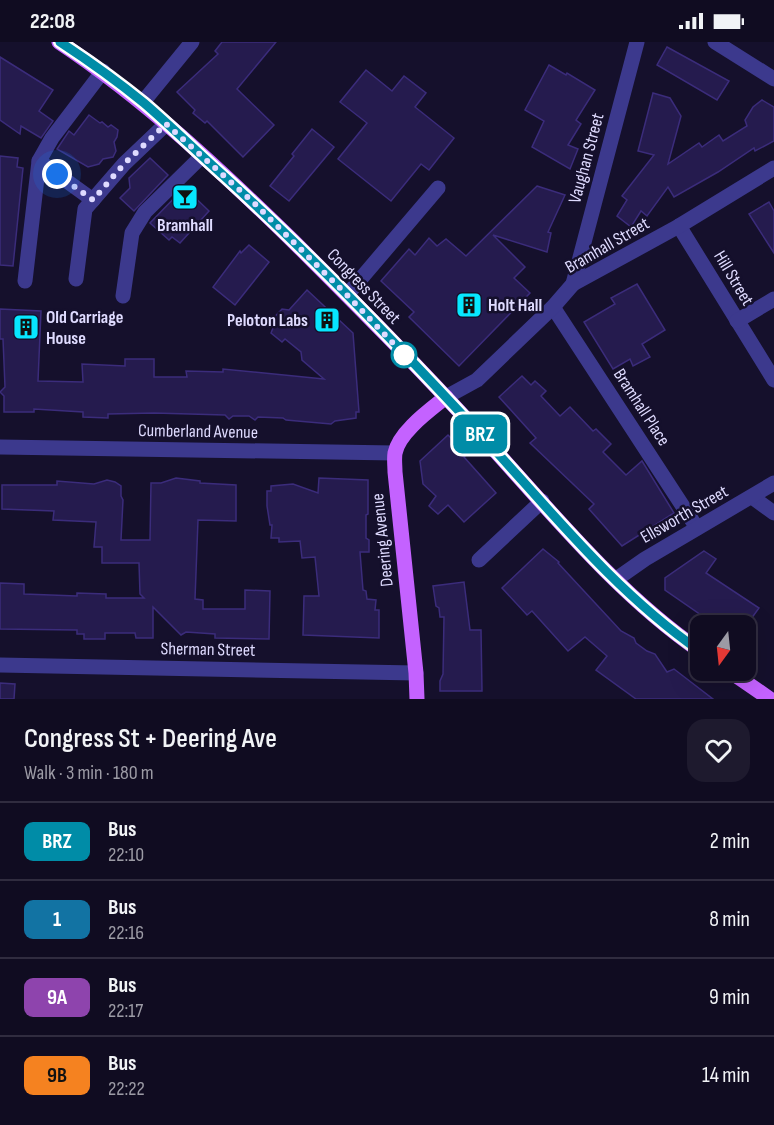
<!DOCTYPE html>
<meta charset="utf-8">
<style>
:root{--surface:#100c21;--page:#1e1a2e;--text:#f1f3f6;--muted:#9c9ba5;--line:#302c3f}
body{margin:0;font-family:"Sofia Sans Condensed",sans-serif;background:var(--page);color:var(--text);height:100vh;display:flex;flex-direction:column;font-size:22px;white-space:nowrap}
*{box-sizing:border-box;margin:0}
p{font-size:20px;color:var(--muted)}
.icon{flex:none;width:33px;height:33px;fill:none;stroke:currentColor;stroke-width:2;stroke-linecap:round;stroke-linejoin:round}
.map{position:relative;height:657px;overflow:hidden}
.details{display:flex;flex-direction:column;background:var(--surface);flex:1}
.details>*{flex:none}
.badge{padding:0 12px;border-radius:9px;font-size:21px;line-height:39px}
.needle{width:39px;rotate:195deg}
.buttons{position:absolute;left:690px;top:573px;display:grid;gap:12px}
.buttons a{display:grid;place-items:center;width:66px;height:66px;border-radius:12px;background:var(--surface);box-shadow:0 6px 24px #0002,0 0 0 2px var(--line);font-size:30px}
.you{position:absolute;width:30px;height:30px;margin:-15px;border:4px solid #fff;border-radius:50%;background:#1a73e8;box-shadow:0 0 0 9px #1a73e833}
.map>.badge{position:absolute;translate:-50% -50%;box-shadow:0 0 0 3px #fff}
.round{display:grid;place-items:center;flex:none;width:63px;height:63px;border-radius:18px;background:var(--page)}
.headline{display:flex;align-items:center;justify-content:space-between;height:102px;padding:0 24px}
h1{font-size:28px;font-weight:600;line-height:45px}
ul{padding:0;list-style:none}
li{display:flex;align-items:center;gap:18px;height:78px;padding:0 24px;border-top:2px solid var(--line)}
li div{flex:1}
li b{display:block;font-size:22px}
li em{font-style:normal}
li .badge{min-width:66px;font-weight:700;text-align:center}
.status{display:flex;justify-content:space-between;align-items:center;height:42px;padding:0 30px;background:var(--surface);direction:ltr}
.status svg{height:16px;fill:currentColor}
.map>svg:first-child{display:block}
</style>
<div class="status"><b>22:08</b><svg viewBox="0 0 49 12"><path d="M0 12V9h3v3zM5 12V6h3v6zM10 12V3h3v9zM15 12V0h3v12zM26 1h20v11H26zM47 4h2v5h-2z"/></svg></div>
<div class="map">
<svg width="774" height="657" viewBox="0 0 774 657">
<rect width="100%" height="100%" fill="#15102c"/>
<g fill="#251b4e" stroke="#3b2c7b" stroke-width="1.5">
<polygon points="222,0 276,0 237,47 274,83 243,115 207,79 205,81 193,71 195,68 177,50 218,12 215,9"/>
<polygon points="667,5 729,39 717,58 657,23"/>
<polygon points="0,15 53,48 39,69 53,79 41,96 21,84 20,92 0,78"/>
<polygon points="549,23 566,33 567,31 595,48 576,78 581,82 568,103 578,107 570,127 532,105 544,79 525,68"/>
<polygon points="366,28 392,49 404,34 426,51 415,65 454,96 429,128 421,122 391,159 338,117 367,81 340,60"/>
<polygon points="653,51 670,56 681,74 668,122 699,101 702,105 719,93 723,99 747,84 745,78 753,65 762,58 774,65 774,99 755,109 754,106 718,130 674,155 668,145 647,174 641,169 631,185 617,174 627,158 622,154 654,113 638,109"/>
<polygon points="89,73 100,81 102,80 108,85 111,83 118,88 117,95 114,100 116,109 113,115 103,117 99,122 88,125 57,107 69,89 74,93"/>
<polygon points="312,87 334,105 289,159 270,144 294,114 292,112"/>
<polygon points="0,114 18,116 17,125 23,126 13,224 0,223"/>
<polygon points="150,116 168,133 134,169 120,156 130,146 129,136"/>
<polygon points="537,144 565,153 548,190 551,191 547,210 493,193 525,225 514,236 530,251 459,324 409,275 414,270 381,239 409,207 415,213 429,196 437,204 446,197 466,214"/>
<polygon points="183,147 186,150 187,148 209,169 180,201 172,195 169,198 150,181"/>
<polygon points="769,160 774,169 774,211 749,172"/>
<polygon points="249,203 269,220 235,263 213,245 240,209 241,211"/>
<polygon points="637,242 665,288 642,302 650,315 633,324 630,317 613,327 584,280 615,262 611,256"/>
<polygon points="307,248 353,291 359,370 356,370 356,376 335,379 331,382 286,378 283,376 258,375 255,378 249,374 233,374 229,377 225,373 154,371 108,372 108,376 83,375 83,370 34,367 34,370 4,370 4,354 0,350 5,345 3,297 0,297 0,267 41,269 38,339 83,340 82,322 125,324 125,317 154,317 154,335 187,335 186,329 223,330 223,327 324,337 302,318 301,310 285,297 282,300 271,291 273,286 270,280 282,267 289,268"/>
<polygon points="522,334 531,343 535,339 546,349 541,354 560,374 570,365 593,389 596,387 611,402 603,410 626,433 642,419 674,471 622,504 589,467 594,462 530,401 536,396 499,355"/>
<polygon points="448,393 467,412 464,415 496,451 464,480 448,463 438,472 429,464 436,454 423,442 420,419"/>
<polygon points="176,436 200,439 200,441 236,443 236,479 198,478 195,557 203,558 203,567 245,567 245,548 270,549 269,597 215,596 215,592 186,590 181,593 153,565 153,596 136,596 135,591 105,591 105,597 84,597 84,592 77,592 77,588 0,587 0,541 24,542 24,552 77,554 77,551 106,552 106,556 144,556 140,552 139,521 102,521 102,505 94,505 96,480 53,478 54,469 2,467 2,443 57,443 57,439 94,442 107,438 115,440 121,444 121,454 123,458 121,498 150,498 151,441 161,441"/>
<polygon points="319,436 368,438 368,472 366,473 366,496 369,498 369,510 360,510 363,548 366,549 367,557 376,558 375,568 379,568 379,596 303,593 304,554 319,554 315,515 302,516 300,499 279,500 279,496 271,496 272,483 270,483 267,464 267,449 271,449 271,444 293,442 318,451"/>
<polygon points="543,507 559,520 558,521 621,589 634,596 636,601 647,609 655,612 667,630 674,627 713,657 636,657 596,628 607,614 585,595 568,609 532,569 527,573 502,546"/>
<polygon points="704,509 716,517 706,531 759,566 746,584 717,584 665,548 665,536"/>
<polygon points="464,540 470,588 481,588 482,649 440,649 440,639 443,632 444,575 440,575 439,566 436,564 433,544"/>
<polygon points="0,641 15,642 14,657 0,657"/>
</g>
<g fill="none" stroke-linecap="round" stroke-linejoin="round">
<g stroke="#3c398d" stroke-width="15">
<polyline points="715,0 774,37"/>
<polyline points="143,60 192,0"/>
<polyline points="39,119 93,158"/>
<polyline points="679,184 774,338"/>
<polyline points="76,237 85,167 124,122 166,82"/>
<polyline points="25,239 39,119 52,96 103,29"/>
<polyline points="573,242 637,0"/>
<polyline points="347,253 438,146"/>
<polyline points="123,254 132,191 145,170 202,114"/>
<polyline points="553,265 697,486"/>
<polyline points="737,279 774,257"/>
<polyline points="446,355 477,338 553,265 573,242 679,184 774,126"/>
<polyline points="0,405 395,411"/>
<polyline points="752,455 774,471"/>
<polyline points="479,518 542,459"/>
<polyline points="615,538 645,517 774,441"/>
<polyline points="0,623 416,631"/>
</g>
<g stroke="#c462ff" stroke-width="15">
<path d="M59,0C145,57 220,128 293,199C356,262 419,325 479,391C548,466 616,551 700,609"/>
<polyline points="728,628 770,657"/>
<path d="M417,657L416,631L395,430C395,424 394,417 395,411C399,390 430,368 446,355"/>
</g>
</g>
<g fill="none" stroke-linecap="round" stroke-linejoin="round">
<defs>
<path id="line" d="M60,0C89,19 117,39 144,61C171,84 197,110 224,134C314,216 399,304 482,394C551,469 616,551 700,609"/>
</defs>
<use href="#line" stroke="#fff" stroke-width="14"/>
<use href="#line" stroke="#008ca7" stroke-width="9"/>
<polyline stroke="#dfdbff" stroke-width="6" stroke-dasharray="0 10.8" points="57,132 93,158 124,122 166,82 253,160 347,253 411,320 404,313"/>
</g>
<defs>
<symbol id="bar-square" viewBox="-11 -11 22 22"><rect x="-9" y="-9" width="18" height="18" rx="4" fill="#07e7ff" stroke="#15102c"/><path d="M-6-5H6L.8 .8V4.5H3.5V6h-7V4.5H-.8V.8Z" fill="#111"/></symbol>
<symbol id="building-square" viewBox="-11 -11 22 22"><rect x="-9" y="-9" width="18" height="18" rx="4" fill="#07e7ff" stroke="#15102c"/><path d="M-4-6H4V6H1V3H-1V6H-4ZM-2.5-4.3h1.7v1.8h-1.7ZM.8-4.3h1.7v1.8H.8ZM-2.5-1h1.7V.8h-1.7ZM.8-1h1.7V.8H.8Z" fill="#111"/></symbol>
</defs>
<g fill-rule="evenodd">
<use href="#bar-square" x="170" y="140" width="30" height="30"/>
<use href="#building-square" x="454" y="248" width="30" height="30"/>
<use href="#building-square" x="312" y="263" width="30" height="30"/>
<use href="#building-square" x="11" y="270" width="30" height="30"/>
</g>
<circle fill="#fff" stroke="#008ca7" stroke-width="3" cx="404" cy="313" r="12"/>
<g text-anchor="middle" stroke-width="5" stroke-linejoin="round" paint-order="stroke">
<g font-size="18" fill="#dfdbff" stroke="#15102c">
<text transform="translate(586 116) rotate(-75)" y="6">Vaughan Street</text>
<text transform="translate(607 203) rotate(-30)" y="6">Bramhall Street</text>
<text transform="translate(734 236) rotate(59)" y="6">Hill Street</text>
<text transform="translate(364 244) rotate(46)" y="6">Congress Street</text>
<text transform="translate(642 365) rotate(57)" y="6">Bramhall Place</text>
<text transform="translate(198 389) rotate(1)" y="6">Cumberland Avenue</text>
<text transform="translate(684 472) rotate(-30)" y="6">Ellsworth Street</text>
<text transform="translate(382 498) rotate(-96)" y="6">Deering Avenue</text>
<text transform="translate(208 607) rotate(1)" y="6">Sherman Street</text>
</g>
<g font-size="18" font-weight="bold" fill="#dfdbff" stroke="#15102c" text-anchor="start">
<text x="185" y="189" text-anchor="middle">Bramhall</text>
<text x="488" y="269">Holt Hall</text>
<text x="46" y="281">Old Carriage<tspan x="46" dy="21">House</tspan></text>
<text x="308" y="284" text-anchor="end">Peloton Labs</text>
</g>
</g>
</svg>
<div class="buttons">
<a><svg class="needle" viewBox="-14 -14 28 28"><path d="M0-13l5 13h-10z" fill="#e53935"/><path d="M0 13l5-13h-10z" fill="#9c9ba5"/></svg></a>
</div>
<div class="you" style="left:57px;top:132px"></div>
<b class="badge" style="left:480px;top:392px;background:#008ca7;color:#fff">BRZ</b>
</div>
<section class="details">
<div class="headline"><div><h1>Congress St + Deering Ave</h1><p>Walk · 3 min · 180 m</p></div><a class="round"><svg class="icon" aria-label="heart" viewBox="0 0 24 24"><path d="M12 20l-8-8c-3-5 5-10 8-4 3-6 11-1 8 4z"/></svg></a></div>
<ul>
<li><span class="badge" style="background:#008ca7;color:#fff">BRZ</span><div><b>Bus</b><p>22:10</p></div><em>2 min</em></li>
<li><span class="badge" style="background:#1273a3;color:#fff">1</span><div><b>Bus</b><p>22:16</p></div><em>8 min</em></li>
<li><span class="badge" style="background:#8e44ad;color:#fff">9A</span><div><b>Bus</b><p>22:17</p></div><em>9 min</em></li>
<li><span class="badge" style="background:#f58220;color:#111">9B</span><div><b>Bus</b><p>22:22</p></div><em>14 min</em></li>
</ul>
</section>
